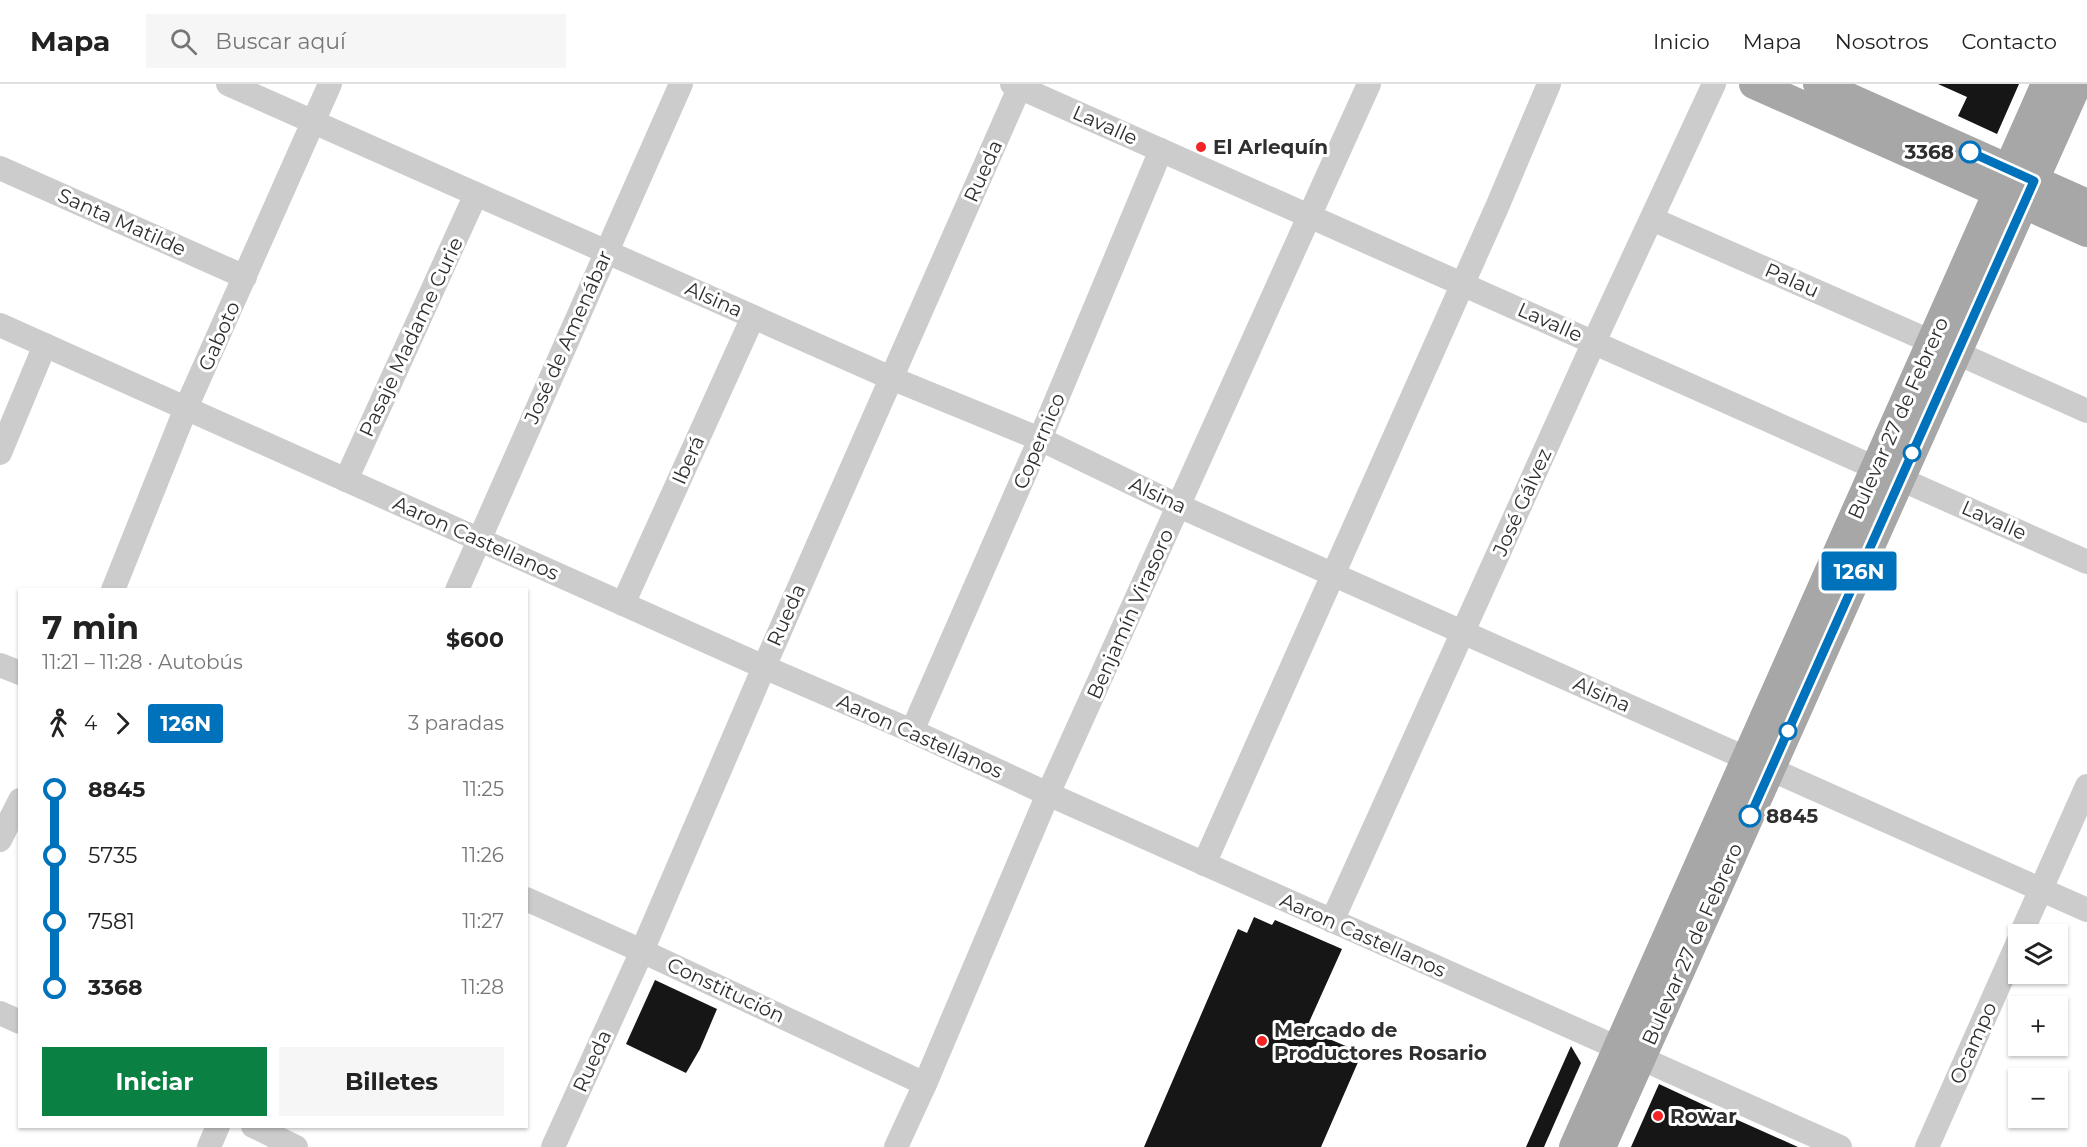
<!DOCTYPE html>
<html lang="es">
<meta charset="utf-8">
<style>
:root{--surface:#fff;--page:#f6f6f6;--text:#222;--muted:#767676;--line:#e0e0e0;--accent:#0b8043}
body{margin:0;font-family:Montserrat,sans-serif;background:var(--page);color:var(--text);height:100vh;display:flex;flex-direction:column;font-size:22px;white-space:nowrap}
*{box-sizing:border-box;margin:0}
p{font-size:20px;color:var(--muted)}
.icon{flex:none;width:33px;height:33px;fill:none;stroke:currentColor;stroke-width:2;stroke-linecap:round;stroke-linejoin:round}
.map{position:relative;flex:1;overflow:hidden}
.side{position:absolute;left:18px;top:504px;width:510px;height:540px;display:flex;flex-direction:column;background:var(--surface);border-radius:0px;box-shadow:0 2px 4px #0004}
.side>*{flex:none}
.badge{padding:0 12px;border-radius:4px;font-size:21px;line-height:39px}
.controls{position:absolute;left:2008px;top:840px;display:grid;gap:12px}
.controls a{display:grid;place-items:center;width:60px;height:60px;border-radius:0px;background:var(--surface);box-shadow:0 2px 4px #0004;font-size:30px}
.map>.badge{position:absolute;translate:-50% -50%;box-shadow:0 0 0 3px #fff}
.legs{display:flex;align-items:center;gap:9px;height:66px;padding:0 24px;font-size:20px}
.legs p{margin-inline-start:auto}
.headline{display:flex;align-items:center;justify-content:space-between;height:102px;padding:0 24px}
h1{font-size:33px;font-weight:700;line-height:45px}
.action{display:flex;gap:12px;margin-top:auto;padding:12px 24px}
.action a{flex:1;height:69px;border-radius:0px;background:var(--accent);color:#fff;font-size:24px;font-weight:700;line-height:69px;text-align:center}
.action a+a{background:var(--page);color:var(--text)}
ul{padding:0 24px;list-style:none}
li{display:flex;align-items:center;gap:21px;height:66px;font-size:22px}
li i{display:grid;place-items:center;width:9px;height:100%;margin:0 8px;background:currentColor}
li i::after{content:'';width:15px;height:15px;margin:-8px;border:4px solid;border-radius:50%;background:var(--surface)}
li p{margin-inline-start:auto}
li:first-child i{background:linear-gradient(#0000 50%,currentColor 0)}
li:last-child i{background:linear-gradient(currentColor 50%,#0000 0)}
header{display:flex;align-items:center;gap:36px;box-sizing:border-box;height:84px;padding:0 30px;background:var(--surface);border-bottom:2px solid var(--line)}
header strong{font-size:28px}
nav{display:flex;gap:33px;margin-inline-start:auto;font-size:21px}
.search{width:420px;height:54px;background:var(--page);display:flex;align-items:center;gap:15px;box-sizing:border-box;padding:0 21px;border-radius:0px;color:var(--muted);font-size:22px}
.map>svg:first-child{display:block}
</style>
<header>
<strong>Mapa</strong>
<div class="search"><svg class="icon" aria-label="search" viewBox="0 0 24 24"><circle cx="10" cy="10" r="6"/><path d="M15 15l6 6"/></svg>Buscar aquí</div>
<nav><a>Inicio</a><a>Mapa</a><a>Nosotros</a><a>Contacto</a></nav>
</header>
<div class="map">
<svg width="2087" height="1063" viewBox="0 0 2087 1063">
<rect width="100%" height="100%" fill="#fff"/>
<g fill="#161616">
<polygon points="1938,0 2019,0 1997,50 1958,32 1967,13"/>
<polygon points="1254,833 1272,841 1275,836 1342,865 1306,945 1362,969 1321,1063 1144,1063 1238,845 1247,849"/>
<polygon points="655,896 717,925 700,965 686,989 626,960"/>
<polygon points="1571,962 1581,979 1544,1063 1526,1063"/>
<polygon points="1659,1000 1704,1021 1798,1063 1631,1063"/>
</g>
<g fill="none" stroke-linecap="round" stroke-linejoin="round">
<g stroke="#ccc" stroke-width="24">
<polyline points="228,0 891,294 1040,355 1179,422 2087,826"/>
<polyline points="1012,0 2087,478"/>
<polyline points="0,84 245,193"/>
<polyline points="1652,135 1932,258"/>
<polyline points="0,241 764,583 912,647 1048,710 1840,1063"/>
<polyline points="1957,269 2087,327"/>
<polyline points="0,369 45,261"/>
<polyline points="346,396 476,110"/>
<polyline points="113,506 186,324 330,0"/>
<polyline points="457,506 681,0"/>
<polyline points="623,520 753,233"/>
<polyline points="0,581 20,589"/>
<polyline points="912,647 1040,355 1161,66"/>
<polyline points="0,756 20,716"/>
<polyline points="1204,780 1497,123 1549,0"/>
<polyline points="526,815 642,867 925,1000"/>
<polyline points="1332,837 1594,258 1714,0"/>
<polyline points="2021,850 2087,702"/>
<polyline points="0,929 20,938"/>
<polyline points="253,1042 296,1063"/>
<polyline points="209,1063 218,1042"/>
<polyline points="553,1063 642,867 764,583 1021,0"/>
<polyline points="896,1063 925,1000 1048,710 1369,0"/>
<polyline points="1927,1063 2019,856"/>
</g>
<g stroke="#a7a7a7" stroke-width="30">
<polyline points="1754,0 2087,148"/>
<polyline points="1818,0 2087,120"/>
<polyline points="1574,1063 2046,0"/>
<polyline points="1601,1063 2077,0"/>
</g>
</g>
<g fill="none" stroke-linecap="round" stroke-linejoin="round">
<defs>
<polyline id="line-1" points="1750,732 2034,97 1970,68"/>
</defs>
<use href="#line-1" stroke="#fff" stroke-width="14"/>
<use href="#line-1" stroke="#0072bc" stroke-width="9"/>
</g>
<g fill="#f32326" stroke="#fff" stroke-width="2">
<circle cx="1201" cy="63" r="6"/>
<circle cx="1262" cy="957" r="6"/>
<circle cx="1658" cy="1032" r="6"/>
</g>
<g fill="#fff" stroke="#0072bc" stroke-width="3">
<circle cx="1970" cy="68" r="10"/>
<circle cx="1912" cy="369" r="8"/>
<circle cx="1788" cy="647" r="8"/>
<circle cx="1750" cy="732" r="10"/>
</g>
<g text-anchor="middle" stroke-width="6" stroke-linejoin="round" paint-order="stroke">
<g font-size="20" fill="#2f2f2f" stroke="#fff">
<text transform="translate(1105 41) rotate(24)" y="7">Lavalle</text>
<text transform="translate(983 87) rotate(-66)" y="7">Rueda</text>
<text transform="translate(122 138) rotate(24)" y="7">Santa Matilde</text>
<text transform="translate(1792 196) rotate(24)" y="7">Palau</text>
<text transform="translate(714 215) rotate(24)" y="7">Alsina</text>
<text transform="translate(1550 238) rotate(24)" y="7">Lavalle</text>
<text transform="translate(219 252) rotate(-66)" y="7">Gaboto</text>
<text transform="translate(411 253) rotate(-65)" y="7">Pasaje Madame Curie</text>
<text transform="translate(568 253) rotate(-66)" y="7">José de Amenábar</text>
<text transform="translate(1898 334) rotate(-66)" y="7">Bulevar 27 de Febrero</text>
<text transform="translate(1039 357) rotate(-67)" y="7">Copernico</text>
<text transform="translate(688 376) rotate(-66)" y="7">Iberá</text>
<text transform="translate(1158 411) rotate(25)" y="7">Alsina</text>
<text transform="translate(1522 418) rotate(-66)" y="7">José Gálvez</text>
<text transform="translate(1994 436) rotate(24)" y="7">Lavalle</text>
<text transform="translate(476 454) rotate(24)" y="7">Aaron Castellanos</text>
<text transform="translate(1130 530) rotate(-66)" y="7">Benjamín Virasoro</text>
<text transform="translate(786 531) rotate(-66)" y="7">Rueda</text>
<text transform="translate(1602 610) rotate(24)" y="7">Alsina</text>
<text transform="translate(920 652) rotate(24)" y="7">Aaron Castellanos</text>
<text transform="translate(1363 851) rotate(24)" y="7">Aaron Castellanos</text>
<text transform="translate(1692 860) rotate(-66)" y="7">Bulevar 27 de Febrero</text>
<text transform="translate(726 906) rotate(25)" y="7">Constitución</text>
<text transform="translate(1973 959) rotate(-66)" y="7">Ocampo</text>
<text transform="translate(592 977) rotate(-66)" y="7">Rueda</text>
</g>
<g font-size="20" font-weight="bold" fill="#2f2f2f" stroke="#fff" text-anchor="start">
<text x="1213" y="70">El Arlequín</text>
<text x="1274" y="953">Mercado de<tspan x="1274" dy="23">Productores Rosario</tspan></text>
<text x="1670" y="1039">Rowar</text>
</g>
<g font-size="20" font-weight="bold" fill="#2f2f2f" stroke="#fff" text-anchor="end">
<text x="1954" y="75">3368</text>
<text x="1766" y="739" text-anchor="start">8845</text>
</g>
</g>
</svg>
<div class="controls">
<a><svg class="icon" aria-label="layers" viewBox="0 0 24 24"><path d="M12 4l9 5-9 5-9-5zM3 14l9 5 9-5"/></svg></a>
<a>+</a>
<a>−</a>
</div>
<b class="badge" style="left:1859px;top:487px;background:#0072bc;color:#fff">126N</b>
<section class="side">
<div class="headline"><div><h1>7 min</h1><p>11:21 – 11:28 · Autobús</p></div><b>$600</b></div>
<div class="legs"><svg class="icon" aria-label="walk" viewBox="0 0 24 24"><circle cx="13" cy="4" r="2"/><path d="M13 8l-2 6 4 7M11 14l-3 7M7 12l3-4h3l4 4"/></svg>4<svg class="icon" aria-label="forward" viewBox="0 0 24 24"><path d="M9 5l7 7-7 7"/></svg><b class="badge" style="background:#0072bc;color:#fff">126N</b><p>3 paradas</p></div>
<ul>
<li><i style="color:#0072bc"></i><b>8845</b><p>11:25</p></li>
<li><i style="color:#0072bc"></i><span>5735</span><p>11:26</p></li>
<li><i style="color:#0072bc"></i><span>7581</span><p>11:27</p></li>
<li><i style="color:#0072bc"></i><b>3368</b><p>11:28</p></li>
</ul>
<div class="action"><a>Iniciar</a><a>Billetes</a></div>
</section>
</div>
